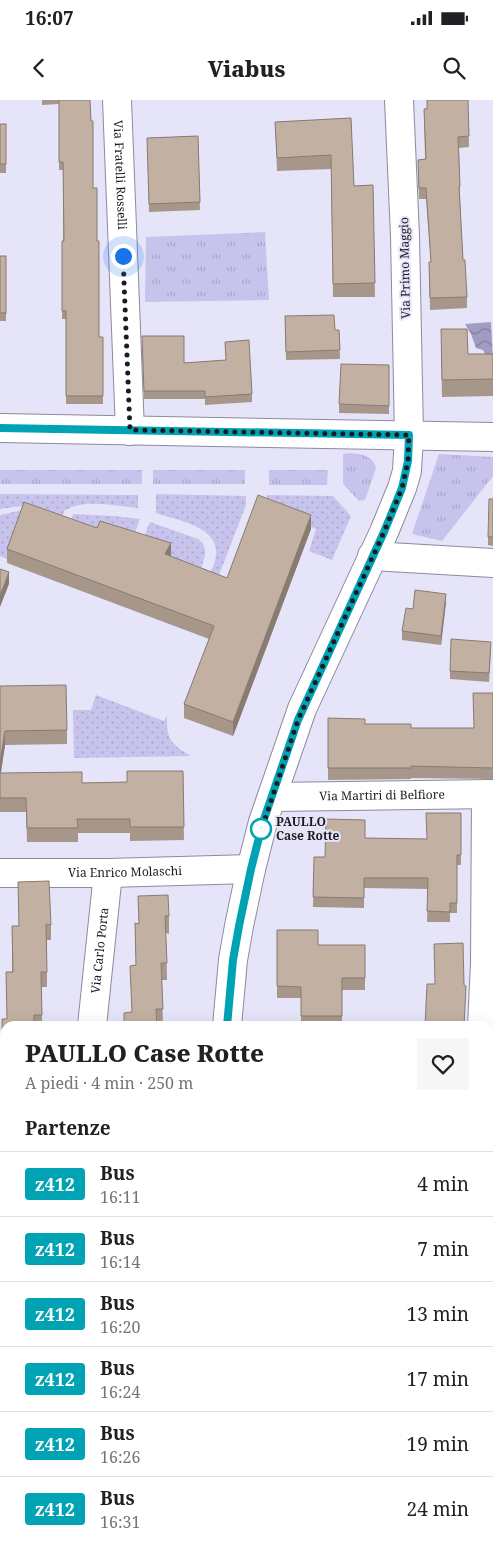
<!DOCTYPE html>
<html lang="it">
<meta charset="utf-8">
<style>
:root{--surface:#fff;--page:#f6f6f6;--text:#202124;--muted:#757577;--line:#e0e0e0}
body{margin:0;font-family:"Noto Serif",serif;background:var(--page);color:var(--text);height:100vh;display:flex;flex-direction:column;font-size:19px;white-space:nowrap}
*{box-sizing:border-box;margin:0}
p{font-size:16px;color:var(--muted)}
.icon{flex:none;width:28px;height:28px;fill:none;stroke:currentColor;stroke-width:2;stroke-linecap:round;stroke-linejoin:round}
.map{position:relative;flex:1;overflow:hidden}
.drawer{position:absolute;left:0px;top:921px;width:494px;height:531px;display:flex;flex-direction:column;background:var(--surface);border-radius:15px 15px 0 0;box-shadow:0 5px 20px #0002}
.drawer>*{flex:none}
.badge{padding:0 10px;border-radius:4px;font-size:18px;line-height:32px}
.you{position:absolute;width:25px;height:25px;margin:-12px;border:4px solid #fff;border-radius:50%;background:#1a73e8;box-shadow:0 0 0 8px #1a73e833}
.map>.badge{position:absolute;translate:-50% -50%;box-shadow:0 0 0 2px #fff}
h2{padding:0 25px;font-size:19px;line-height:45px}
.round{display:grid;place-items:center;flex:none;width:52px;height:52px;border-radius:0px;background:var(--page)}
.head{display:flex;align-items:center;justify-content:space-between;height:85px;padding:0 25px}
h1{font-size:24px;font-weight:800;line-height:38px}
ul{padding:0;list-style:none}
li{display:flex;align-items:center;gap:15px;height:65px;padding:0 25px;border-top:1px solid var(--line)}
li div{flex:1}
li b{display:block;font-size:19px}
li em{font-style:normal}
li .badge{min-width:55px;font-weight:700;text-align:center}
.status{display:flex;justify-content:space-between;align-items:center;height:35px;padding:0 25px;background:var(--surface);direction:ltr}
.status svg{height:14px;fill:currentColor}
header{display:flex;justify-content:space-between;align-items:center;height:65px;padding:0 25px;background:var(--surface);font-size:22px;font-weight:800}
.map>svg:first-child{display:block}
</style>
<div class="status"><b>16:07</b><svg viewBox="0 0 49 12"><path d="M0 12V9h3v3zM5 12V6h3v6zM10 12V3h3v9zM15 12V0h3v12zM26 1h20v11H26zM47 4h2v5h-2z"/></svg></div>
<header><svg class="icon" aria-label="back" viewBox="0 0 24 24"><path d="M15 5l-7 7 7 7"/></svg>Viabus<svg class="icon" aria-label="search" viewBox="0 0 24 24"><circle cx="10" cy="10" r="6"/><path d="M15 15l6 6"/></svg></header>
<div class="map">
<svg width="493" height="1452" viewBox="0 0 493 1452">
<defs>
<pattern id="grass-tufts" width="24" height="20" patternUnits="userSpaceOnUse" patternTransform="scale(1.25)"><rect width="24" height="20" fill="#c7c3ec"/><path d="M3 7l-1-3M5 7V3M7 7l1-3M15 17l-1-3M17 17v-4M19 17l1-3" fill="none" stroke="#aaa7ca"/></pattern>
<pattern id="garden-dots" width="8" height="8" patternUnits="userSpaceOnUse" patternTransform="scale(1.25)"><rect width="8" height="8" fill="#c7c3ec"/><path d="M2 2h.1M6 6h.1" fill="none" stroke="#aaa7ca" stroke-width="1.8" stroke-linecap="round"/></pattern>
<pattern id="water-waves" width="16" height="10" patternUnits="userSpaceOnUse" patternTransform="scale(1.25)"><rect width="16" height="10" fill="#a09cc4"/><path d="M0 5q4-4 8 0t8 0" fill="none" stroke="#827e9f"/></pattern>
</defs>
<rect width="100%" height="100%" fill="#e6e4f9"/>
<g fill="url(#grass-tufts)">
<polygon points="265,132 269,200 145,202 146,137"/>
<path d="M343,354C355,352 373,354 376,368L365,400L359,401L343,384Z"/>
<polygon points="439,354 493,357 493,376 442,441 412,434"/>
<rect x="0" y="370" width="142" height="14"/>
<rect x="153" y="370" width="92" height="14"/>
<polygon points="269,370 328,370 327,385 269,385"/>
</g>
<g fill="url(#garden-dots)">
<path d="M0,394L138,395V408C115,406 84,398 64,411L62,417L31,407L22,406L0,409Z"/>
<path d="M156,394L246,396V405L216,483L206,480C210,472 216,463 216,454C218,426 176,420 156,413Z"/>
<polygon points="267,395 333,396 351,416 332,460 309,451 316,429 267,411"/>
<polygon points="23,410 24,414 7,459 0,456 0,415"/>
<polygon points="73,414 114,416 140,419 132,440 68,429"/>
<path d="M150,422L198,439C212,449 202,463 198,476L170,466L173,456L141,444Z"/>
<path d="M96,595L164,621L167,616C166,640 172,645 191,656L74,658L73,610H91Z"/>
</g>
<polygon fill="url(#water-waves)" points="491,222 493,260 487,258 483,250 476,248 471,234 465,224"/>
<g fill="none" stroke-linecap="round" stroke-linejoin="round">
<defs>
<g id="minor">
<path id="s1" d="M117,0L130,331"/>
<polyline points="0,328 493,337"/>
<polyline points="372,456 493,463"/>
<path id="s2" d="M272,697L493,694"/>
<path id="s3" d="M0,773H108L251,769"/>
<path id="s4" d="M92,926L108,773"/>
<polyline points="227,926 233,860 239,826 251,769 263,722 302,609 384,432 402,388 407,371 409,335 405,136 399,0"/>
<polyline points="482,926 485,864 486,694"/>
<polyline points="489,1063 493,1063"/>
<polyline points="0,1128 5,1128"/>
<polyline points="0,1394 5,1397"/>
<polyline points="88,1448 96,1452"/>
<polyline points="171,1452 171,1448"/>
<polyline points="348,1452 348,1448"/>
</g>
</defs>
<use href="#minor" stroke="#8c8a9d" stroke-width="30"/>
<use href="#minor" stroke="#fff" stroke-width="28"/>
</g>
<g fill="#a7978b">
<polygon points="42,0 90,0 93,88 97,141 99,237 103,237 103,304 66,304 66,219 62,219 62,141 63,141 63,70 59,70 59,4 42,5"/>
<polygon points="468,0 469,47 459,48 460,86 460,97 463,160 467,197 467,208 430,210 429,162 431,162 426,99 419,99 418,71 418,60 425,59 424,9"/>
<polygon points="351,18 354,86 373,85 375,197 333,197 331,69 277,71 275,22"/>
<rect x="0" y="24" width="6" height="49"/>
<polygon points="198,36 200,110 149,112 147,38"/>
<rect x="0" y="156" width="6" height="65"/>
<polygon points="285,216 335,230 339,230 340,259 286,260"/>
<polygon points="225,242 252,294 252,302 205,305 205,299 144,299 142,245 184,263 226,260"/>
<polygon points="441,246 468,254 493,254 493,296 442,297"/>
<polygon points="389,265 389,314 339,313 339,304"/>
<polygon points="493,399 493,446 488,445 488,437"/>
<polygon points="311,429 233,636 184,618 184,604 209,539 7,463 7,449 171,457 227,478"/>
<polygon points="446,502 441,545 402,540 402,531"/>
<polygon points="491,550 489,582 450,579 450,571"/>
<polygon points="0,586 67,630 67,644 5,645 1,673 82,683 127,682 183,671 184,740 130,741 130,733 78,733 78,742 27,742 26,712 0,712"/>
<polygon points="493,593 493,679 411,678 411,679 328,680 328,618 365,624 411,628 474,628"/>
<polygon points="461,713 461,765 457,765 457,813 450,813 450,822 427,822 428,789 364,788 364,808 313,807 314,757 325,757 365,738 427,739"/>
<polygon points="138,796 169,816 169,834 166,833 167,880 162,880 163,926 124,926 124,913 132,912 130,866 136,865 135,823 139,824"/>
<polygon points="51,825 51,840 47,840 47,887 42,887 42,926 5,926 5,1113 0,1112 0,964 3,965 2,919 7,919 6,872 12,872 12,826"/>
<polygon points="277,830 318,845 365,845 365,890 342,890 342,926 301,926 301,898 277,898"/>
<polygon points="0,1148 5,1148 5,1199 0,1200"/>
<rect x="0" y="1234" width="5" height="73"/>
<polygon points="489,1243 493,1244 493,1296 489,1296"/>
<rect x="223" y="1448" width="99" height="4"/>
</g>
<g fill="#887b71">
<polygon points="311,415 311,429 233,636 233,622"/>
<polygon points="171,443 171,457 165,454"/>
<polygon points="9,472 9,484 0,507 0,496"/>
<polygon points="446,494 446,502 441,545 441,536"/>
<polygon points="5,631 5,645 0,677 0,663"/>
</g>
<g fill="#c2b0a2" stroke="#887b71">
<polygon points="59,0 90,0 91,21 93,21 93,88 97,88 97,141 99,141 99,237 103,237 103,296 66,296 66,211 62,211 62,141 64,141 63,62 59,62"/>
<polygon points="427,0 468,0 469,36 458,37 460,86 459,86 463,160 465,160 467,197 430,198 429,162 431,162 426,88 419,88 418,60 426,59 424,9 427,9"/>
<polygon points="351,18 354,86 373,85 375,183 333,184 331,55 277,58 275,22"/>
<rect x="0" y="24" width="6" height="40"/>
<polygon points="198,36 200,102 149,104 147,38"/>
<rect x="0" y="156" width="6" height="57"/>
<polygon points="334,215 335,230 339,230 340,250 286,252 285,216"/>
<polygon points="441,229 467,229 468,254 493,254 493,279 442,280"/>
<polygon points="142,236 184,236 184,263 226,260 225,242 249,240 252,294 205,297 205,291 144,291"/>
<polygon points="341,264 389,265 389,306 339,304"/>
<polygon points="258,395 311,415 233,622 184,604 214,526 7,449 24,402 97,428 100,421 171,443 165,454 227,478"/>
<polygon points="489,399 493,399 493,437 488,437"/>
<polygon points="0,469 9,472 0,496"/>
<polygon points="415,490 446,494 441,536 402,531 406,508 413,509"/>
<polygon points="451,539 491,542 489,573 450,571"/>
<polygon points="66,585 67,630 5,631 0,663 0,586"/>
<polygon points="473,593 493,593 493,668 411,666 411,668 328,668 328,618 365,619 365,624 411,624 411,628 474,628"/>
<polygon points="127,671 183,671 184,727 130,727 130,719 77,719 78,728 27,728 26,698 0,698 0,673 82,672 82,683 127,682"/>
<polygon points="426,713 461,713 461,755 457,755 457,803 450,803 450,812 427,811 428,778 364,778 364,798 313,797 314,757 325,757 326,719 365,720 365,738 427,739"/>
<polygon points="49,781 51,825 46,824 47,872 41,872 42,915 34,915 34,926 5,926 5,1098 0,1097 0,964 3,965 2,919 7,919 6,872 13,872 12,826 19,826 18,782"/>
<polygon points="168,795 169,816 165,816 167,863 161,863 163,909 156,909 157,926 124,926 124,913 132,912 130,866 136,865 135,823 139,824 138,796"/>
<polygon points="277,830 318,830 318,845 365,845 365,878 342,878 342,916 301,916 301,887 277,886"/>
<polygon points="463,843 464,885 466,886 464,926 425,926 427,884 435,884 434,844"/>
<rect x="0" y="1148" width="5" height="37"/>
<rect x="0" y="1234" width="5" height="59"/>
<polygon points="489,1243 493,1244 493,1279 489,1279"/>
<rect x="223" y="1448" width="24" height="4"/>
<polygon points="285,1448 322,1448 321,1452 285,1452"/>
<polygon points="6,1449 11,1452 4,1452"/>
</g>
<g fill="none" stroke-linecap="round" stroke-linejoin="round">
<defs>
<polyline id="line" points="0,328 409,335 408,361 402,388 384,432 298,620 263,722 251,769 239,826 233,860 227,926"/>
</defs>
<use href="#line" stroke="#fff" stroke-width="11"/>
<use href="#line" stroke="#00a3b4" stroke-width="8"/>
<polyline stroke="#1b1a21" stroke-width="5" stroke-dasharray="0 9" points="123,156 130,330 409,335 408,361 402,388 384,432 298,620 260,734 261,729"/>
</g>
<circle fill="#fff" stroke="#00a3b4" stroke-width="2.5" cx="261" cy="729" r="10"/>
<g text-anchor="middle" stroke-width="4" stroke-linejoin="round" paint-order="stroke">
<g font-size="12" fill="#1b1a21" stroke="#e6e4f9">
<text dy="4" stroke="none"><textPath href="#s1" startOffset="75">Via Fratelli Rosselli</textPath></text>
<text transform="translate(405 168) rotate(-91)" y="4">Via Primo Maggio</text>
<text dy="4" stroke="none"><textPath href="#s2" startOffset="110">Via Martiri di Belfiore</textPath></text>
<text dy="4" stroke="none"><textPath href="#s3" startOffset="125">Via Enrico Molaschi</textPath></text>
<text dy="4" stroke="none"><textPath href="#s4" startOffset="76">Via Carlo Porta</textPath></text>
</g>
<g font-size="12" font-weight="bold" fill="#1b1a21" stroke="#e6e4f9" text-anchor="start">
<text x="276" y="726">PAULLO<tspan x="276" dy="14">Case Rotte</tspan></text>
</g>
</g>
</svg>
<div class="you" style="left:123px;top:156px"></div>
<section class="drawer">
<div class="head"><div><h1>PAULLO Case Rotte</h1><p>A piedi · 4 min · 250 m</p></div><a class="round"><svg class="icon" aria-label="heart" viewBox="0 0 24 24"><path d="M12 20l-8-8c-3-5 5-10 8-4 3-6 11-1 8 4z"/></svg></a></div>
<h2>Partenze</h2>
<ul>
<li><span class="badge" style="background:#00a3b4;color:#fff">z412</span><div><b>Bus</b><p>16:11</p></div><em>4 min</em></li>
<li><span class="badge" style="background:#00a3b4;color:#fff">z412</span><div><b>Bus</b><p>16:14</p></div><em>7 min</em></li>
<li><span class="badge" style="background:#00a3b4;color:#fff">z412</span><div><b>Bus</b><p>16:20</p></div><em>13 min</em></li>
<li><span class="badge" style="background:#00a3b4;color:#fff">z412</span><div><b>Bus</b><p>16:24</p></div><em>17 min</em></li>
<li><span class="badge" style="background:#00a3b4;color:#fff">z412</span><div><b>Bus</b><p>16:26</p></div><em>19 min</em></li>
<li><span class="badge" style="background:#00a3b4;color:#fff">z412</span><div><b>Bus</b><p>16:31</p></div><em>24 min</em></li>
</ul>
</section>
</div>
